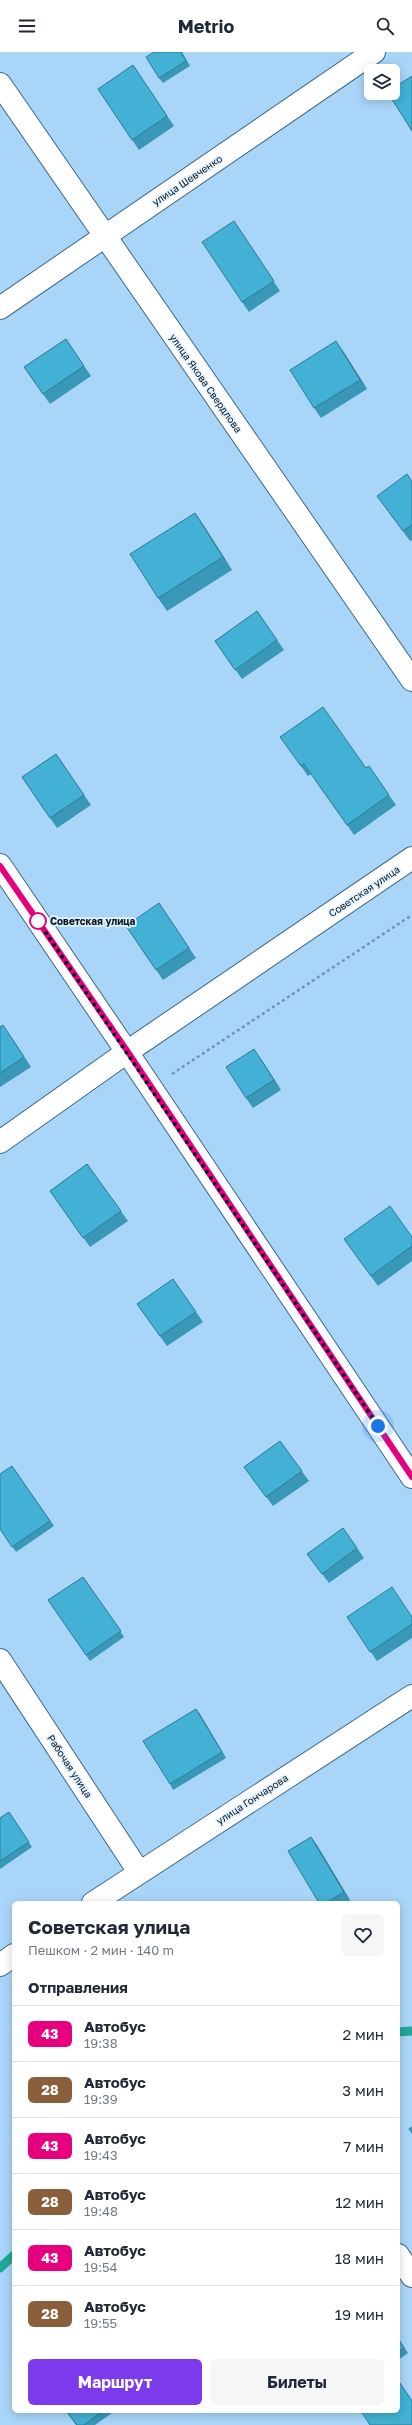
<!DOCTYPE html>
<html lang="ru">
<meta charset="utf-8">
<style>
:root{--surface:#fff;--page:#f6f6f7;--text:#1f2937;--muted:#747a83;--line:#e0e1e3;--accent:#7c3aed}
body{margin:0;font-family:"Golos Text",sans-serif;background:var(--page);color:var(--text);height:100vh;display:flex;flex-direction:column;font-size:15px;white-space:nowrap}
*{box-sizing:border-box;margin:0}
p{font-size:13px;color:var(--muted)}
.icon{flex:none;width:22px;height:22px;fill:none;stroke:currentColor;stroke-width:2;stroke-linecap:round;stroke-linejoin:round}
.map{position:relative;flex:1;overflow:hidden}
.sheet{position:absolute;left:12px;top:1849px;width:388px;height:512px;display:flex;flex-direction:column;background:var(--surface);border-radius:6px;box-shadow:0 2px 10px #0003}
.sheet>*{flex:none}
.badge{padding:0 8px;border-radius:6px;font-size:14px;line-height:26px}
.buttons{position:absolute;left:364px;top:12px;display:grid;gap:8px}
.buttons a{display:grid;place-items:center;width:36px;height:36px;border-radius:6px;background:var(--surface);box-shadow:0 2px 10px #0003;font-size:20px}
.you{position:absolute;width:20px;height:20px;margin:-10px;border:3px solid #fff;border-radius:50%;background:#1a73e8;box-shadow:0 0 0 6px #1a73e833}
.map>.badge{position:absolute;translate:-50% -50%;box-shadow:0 0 0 2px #fff}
h2{padding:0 16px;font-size:15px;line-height:36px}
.round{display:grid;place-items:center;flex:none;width:42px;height:42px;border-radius:6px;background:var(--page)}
.head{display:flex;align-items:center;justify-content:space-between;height:68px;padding:0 16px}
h1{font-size:19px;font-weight:700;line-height:30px}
.action{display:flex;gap:8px;margin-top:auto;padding:8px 16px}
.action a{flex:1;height:46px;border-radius:6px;background:var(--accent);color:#fff;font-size:16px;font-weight:700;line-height:46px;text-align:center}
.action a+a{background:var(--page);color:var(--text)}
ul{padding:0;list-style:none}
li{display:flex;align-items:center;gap:12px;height:56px;padding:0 16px;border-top:1px solid var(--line)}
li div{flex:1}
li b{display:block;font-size:15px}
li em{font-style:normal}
li .badge{min-width:44px;font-weight:700;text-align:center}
header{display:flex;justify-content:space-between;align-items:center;height:52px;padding:0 16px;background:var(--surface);font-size:18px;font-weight:700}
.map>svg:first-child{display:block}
</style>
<header><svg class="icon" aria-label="menu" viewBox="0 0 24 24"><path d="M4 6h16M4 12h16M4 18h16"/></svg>Metrio<svg class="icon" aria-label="search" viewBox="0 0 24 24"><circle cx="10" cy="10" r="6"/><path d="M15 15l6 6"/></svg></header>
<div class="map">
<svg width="412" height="2373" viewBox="0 0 412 2373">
<rect width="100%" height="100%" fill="#a8d5f8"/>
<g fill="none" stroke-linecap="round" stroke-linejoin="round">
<g stroke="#1fa797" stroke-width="9">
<polyline points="398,1980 412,1979"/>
<polyline points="0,2216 14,2203"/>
</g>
<defs>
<g id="minor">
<polyline points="0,32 412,628"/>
<polyline points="0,256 374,0"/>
<polyline points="0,1090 127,1000"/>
<polyline points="0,1608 139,1820"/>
<polyline points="93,1851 412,1644"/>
<polyline points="0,1913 14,1903"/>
<polyline points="398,2203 412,2224"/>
</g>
<polyline id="tertiary" points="127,1000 412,806"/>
<polyline id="secondary" points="0,813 127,1000 412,1425"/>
</defs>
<use href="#minor" stroke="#406988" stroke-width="24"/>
<use href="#tertiary" stroke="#406988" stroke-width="24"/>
<use href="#secondary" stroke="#406988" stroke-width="24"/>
<polyline stroke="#7195b0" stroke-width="2.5" stroke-dasharray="3 3" stroke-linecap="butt" points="172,1022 412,863"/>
<use href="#minor" stroke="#fff" stroke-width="22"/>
<use href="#tertiary" stroke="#fff" stroke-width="22"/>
<use href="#secondary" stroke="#fff" stroke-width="22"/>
</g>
<g fill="#3998b7">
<polygon points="154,0 182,0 190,14 163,31 159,26"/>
<polygon points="133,13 174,74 139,98 98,37"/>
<polygon points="240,179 280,239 249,260 242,250"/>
<polygon points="66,287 91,324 50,352 24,315"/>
<polygon points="343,299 367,337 321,366 314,356"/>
<polygon points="412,430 412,488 410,489 377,444"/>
<polygon points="195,461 204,474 232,518 167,559 158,546"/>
<polygon points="257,559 284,598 242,627 215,589"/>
<polygon points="280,685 366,716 369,714 396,753 354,783 311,722 308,724"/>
<polygon points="56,702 91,753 57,776 22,725"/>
<polygon points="159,851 196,906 163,928 126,874"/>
<polygon points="0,975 10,983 31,1015 0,1035"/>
<polygon points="261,1007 281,1038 253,1056 246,1046"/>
<polygon points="87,1112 128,1169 90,1195 50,1139"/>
<polygon points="412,1185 412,1209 378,1234 344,1187"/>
<polygon points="173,1227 203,1270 167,1294 137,1252"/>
<polygon points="280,1389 309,1429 273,1454 244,1415"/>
<polygon points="12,1414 54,1474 16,1500 0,1477"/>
<polygon points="343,1476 364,1506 329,1531 307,1502"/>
<polygon points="83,1525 124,1585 90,1609 48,1548"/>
<polygon points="412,1564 412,1586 377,1609 347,1565"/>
<polygon points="196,1657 226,1706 173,1738 170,1732"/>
<polygon points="9,1760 32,1795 0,1817 0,1766"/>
<polygon points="311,1785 318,1795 351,1850 350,1851 319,1851"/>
<polygon points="398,2286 408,2301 398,2308"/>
<polygon points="66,2359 110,2359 112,2361 95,2373 76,2373"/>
</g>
<g fill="#2e7c95">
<polygon points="336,289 343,299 367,337 360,328"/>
<polygon points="195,461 204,474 232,518 223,505"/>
<polygon points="254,997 261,1007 281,1038 274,1028"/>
<polygon points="196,1657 200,1662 226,1706 222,1700"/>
<polygon points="311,1785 318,1795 351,1850 344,1840"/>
</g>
<g fill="#42b1d5" stroke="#2e7c95">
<polygon points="154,0 181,0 186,9 159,26 146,5"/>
<polygon points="133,13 167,64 132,88 98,37"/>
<polygon points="412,24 412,79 388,41 393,41 393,36"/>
<polygon points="234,169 274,229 242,250 202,190"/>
<polygon points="66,287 84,314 43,342 24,315"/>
<polygon points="336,289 360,328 314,356 290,318"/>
<polygon points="407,422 412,430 412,473 403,479 377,444"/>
<polygon points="195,461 223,505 158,546 130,502"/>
<polygon points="257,559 277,588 235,618 215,589"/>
<polygon points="323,655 366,716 369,714 389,743 347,773 304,712 301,714 280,685"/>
<polygon points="56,702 84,743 50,766 22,725"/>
<polygon points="159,851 189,896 156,918 126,874"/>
<polygon points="3,973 24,1005 0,1021 0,975"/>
<polygon points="254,997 274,1028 246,1046 226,1015"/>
<polygon points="87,1112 121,1159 83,1186 50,1139"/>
<polygon points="390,1154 412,1185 412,1194 371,1224 344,1187"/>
<polygon points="173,1227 196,1260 160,1284 137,1252"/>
<polygon points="280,1389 302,1419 266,1445 244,1415"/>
<polygon points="12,1414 50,1469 12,1495 0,1477 0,1422"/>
<polygon points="343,1476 357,1496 322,1522 307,1502"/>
<polygon points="83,1525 121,1579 86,1603 48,1548"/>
<polygon points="392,1535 412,1565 412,1572 370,1600 347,1565"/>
<polygon points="196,1657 222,1700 170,1732 143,1689"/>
<polygon points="9,1760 29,1790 0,1809 0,1766"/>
<polygon points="311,1785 344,1840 326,1851 319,1851 288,1799"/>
<polygon points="412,2075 412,2081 409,2077"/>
<polygon points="398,2286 404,2296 398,2300"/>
<polygon points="398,2328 412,2349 412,2373 370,2373 361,2359 398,2359"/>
<polygon points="66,2359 103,2359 84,2373 77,2373"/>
</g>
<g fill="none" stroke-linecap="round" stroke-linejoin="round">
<defs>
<polyline id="line" points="0,814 128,1000 412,1425"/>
</defs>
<use href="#line" stroke="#fff" stroke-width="9"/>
<use href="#line" stroke="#e6007e" stroke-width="6"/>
<polyline stroke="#061723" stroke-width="4" stroke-dasharray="0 7.2" points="38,869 378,1374"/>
</g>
<circle fill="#fff" stroke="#e6007e" stroke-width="2" cx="38" cy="869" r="8"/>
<g text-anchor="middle" stroke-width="3.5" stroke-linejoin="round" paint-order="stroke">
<g font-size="10" fill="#061723" stroke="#e4f2fd">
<text transform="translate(187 128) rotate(-34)" y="4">улица Шевченко</text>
<text transform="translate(206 331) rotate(55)" y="4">улица Якова Свердлова</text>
<text transform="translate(364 839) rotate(-34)" y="4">Советская улица</text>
<text transform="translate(70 1714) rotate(57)" y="4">Рабочая улица</text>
<text transform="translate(252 1747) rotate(-33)" y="4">улица Гончарова</text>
</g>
<g font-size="10" font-weight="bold" fill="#061723" stroke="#e4f2fd" text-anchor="start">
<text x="50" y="873">Советская улица</text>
</g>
</g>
</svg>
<div class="buttons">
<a><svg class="icon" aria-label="layers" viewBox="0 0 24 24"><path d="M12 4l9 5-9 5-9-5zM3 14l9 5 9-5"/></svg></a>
</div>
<div class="you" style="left:378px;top:1374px"></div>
<section class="sheet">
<div class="head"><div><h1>Советская улица</h1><p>Пешком · 2 мин · 140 m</p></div><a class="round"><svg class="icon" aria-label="heart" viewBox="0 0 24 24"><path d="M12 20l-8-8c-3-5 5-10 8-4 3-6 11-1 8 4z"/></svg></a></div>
<h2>Отправления</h2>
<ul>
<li><span class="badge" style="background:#e6007e;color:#fff">43</span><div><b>Автобус</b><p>19:38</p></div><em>2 мин</em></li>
<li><span class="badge" style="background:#8b5e3c;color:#fff">28</span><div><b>Автобус</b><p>19:39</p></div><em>3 мин</em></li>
<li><span class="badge" style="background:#e6007e;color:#fff">43</span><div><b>Автобус</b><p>19:43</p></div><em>7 мин</em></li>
<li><span class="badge" style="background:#8b5e3c;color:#fff">28</span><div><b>Автобус</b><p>19:48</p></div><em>12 мин</em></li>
<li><span class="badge" style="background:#e6007e;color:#fff">43</span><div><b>Автобус</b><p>19:54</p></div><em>18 мин</em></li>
<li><span class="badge" style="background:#8b5e3c;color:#fff">28</span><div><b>Автобус</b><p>19:55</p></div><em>19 мин</em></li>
</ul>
<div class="action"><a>Маршрут</a><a>Билеты</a></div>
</section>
</div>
